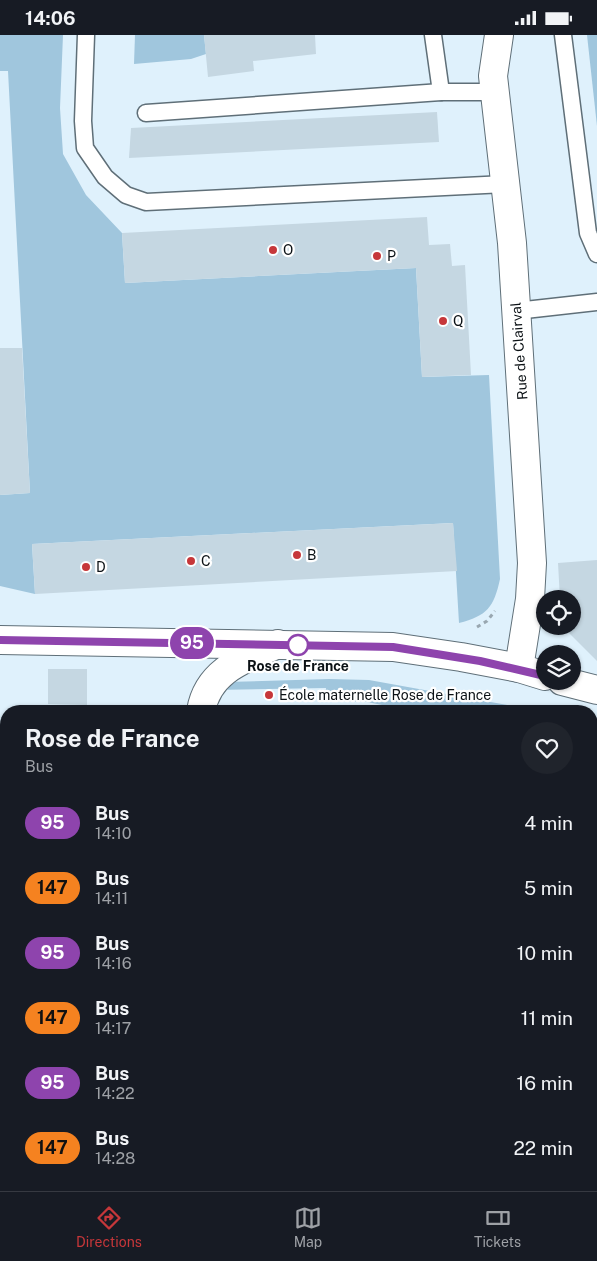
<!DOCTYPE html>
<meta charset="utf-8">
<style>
:root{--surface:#171b24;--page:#20242c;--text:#f1f3f6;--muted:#9ea1a6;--line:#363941;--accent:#c6373a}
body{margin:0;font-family:"Public Sans",sans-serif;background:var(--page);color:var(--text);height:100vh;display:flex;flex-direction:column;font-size:19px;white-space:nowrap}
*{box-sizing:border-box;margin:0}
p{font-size:16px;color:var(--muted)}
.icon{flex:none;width:28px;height:28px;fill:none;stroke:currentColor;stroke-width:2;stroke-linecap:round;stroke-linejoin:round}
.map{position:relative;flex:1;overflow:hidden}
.sheet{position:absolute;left:0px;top:670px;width:598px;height:486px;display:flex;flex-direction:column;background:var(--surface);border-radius:20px 20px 0 0;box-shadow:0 1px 4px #0004}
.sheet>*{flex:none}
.badge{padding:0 10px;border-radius:16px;font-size:18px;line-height:32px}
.tools{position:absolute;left:536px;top:555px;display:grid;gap:10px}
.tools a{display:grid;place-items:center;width:45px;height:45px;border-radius:50%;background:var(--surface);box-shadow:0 1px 4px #0004;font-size:25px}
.map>.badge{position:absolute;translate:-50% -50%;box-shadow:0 0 0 2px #fff}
.round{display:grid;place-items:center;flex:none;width:52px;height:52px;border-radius:26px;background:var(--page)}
.summary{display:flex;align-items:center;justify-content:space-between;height:85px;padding:0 25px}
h1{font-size:24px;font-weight:700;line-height:38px}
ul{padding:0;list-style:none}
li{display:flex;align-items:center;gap:15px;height:65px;padding:0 25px}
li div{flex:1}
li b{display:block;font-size:19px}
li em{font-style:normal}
li .badge{min-width:55px;font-weight:700;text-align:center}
.status{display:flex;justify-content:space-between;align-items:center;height:35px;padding:0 25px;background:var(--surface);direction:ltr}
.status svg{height:14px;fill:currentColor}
.tabs{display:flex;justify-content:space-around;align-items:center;height:70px;border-top:1px solid var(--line);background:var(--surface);font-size:14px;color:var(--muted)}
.tabs a{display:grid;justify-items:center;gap:2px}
.tabs .on{color:var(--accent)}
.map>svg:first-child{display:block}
</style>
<div class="status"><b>14:06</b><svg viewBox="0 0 49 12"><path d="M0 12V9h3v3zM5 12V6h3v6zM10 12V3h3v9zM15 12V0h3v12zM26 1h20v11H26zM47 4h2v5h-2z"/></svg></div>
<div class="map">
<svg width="597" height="1156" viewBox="0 0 597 1156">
<rect width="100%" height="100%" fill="#dff1fc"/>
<g fill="#a0c6dd">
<path d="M0,0H63L60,73L63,119L86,160L122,198L125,248L416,233L422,342L489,340L500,544C494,572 487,581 459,588L453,488L32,509L35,559L0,551V460L30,458L8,36H0Z"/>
<polygon points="135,0 204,0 206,19 191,24 134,29"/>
<polygon points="587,0 597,0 597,91"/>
<polygon points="329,644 369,645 519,672 520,676 412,676 367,667 325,666 326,653 213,655 226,647"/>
</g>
<g fill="#c5d7e2">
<polygon points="204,0 315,0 316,19 253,26 254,36 208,42"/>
<polygon points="437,77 439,107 129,123 131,93"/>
<polygon points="427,182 429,210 450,209 452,231 465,230 471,340 422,342 416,233 125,248 122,198"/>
<polygon points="0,313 22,313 30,458 0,460"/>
<polygon points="453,488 457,536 35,559 32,509"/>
<polygon points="597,525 597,626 567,596 565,591 572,591 572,564 560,564 558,528"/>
<polygon points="48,634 87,634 87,670 48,669"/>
</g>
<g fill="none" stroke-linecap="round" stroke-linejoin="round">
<defs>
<g id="service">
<polyline points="86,0 83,86 85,113 105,142 126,160 146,167 505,149"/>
<polyline points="433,0 441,57"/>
<polyline points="563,0 588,198 597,219"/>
<polyline points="146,78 441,57 495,57"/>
<polyline points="516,276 597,267"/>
<polyline points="562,1150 563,1156"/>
</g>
<g id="minor">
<polyline points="499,0 493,41 512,208 532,528 530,564 519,633"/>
<path d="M201,676C208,635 244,624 278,609"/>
<polyline points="0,895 6,895"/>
<polyline points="591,940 597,940"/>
<polyline points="60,1150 60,1156"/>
</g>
<g id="tertiary">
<polyline points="0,605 393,612 461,622 519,633 545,641"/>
<polyline points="562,646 597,655"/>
</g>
</defs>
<use href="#service" stroke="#5f6f78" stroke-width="19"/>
<use href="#minor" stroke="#5f6f78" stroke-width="30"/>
<use href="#tertiary" stroke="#5f6f78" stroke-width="30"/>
<polyline stroke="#99a7b0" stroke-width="3" stroke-dasharray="4 4" stroke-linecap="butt" points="477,592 487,586 495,576"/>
<use href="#service" stroke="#fff" stroke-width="16"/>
<use href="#minor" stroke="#fff" stroke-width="28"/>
<use href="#tertiary" stroke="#fff" stroke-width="28"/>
</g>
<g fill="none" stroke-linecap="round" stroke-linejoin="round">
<defs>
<polyline id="line" points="0,605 393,612 480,626 545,641"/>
</defs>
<use href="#line" stroke="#fff" stroke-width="11"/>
<use href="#line" stroke="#8e44ad" stroke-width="8"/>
</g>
<g fill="#c6373a" stroke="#fff" stroke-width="2">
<circle cx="273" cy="215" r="5"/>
<circle cx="377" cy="221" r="5"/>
<circle cx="443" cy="286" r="5"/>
<circle cx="297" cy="520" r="5"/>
<circle cx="191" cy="526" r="5"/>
<circle cx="86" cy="532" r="5"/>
<circle cx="269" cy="660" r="5"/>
</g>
<circle fill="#fff" stroke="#8e44ad" stroke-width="2.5" cx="298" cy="610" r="10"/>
<g text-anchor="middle" stroke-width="4.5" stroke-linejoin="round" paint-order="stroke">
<g font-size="14" fill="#0b1115" stroke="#fff" text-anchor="start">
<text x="283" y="220">O</text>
<text x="387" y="226">P</text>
<text x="453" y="291">Q</text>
<text x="307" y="525">B</text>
<text x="201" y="531">C</text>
<text x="96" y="537">D</text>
<text x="279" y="665">École maternelle Rose de France</text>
</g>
<g font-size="14" fill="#0b1115" stroke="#fff">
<text transform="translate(519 316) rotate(-94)" y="5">Rue de Clairval</text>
</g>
<g font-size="14" font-weight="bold" fill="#0b1115" stroke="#fff">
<text x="298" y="636">Rose de France</text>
</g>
</g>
</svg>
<div class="tools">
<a><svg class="icon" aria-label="locate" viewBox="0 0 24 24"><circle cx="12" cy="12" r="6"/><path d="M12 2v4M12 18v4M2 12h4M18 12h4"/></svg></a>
<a><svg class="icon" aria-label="layers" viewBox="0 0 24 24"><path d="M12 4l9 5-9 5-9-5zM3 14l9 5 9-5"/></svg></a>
</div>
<b class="badge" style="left:192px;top:608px;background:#8e44ad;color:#fff">95</b>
<section class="sheet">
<div class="summary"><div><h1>Rose de France</h1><p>Bus</p></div><a class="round"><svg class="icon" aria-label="heart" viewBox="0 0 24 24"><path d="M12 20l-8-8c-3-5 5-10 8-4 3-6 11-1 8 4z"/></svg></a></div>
<ul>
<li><span class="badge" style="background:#8e44ad;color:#fff">95</span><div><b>Bus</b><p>14:10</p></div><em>4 min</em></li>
<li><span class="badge" style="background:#f58220;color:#111">147</span><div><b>Bus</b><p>14:11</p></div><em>5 min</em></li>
<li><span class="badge" style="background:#8e44ad;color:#fff">95</span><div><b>Bus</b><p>14:16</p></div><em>10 min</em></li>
<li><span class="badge" style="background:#f58220;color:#111">147</span><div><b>Bus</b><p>14:17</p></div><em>11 min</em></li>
<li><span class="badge" style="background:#8e44ad;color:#fff">95</span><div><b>Bus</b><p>14:22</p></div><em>16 min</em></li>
<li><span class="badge" style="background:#f58220;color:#111">147</span><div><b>Bus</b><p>14:28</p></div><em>22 min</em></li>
</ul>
</section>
</div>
<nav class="tabs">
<a class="on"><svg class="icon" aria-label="directions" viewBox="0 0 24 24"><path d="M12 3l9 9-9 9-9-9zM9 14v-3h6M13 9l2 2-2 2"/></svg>Directions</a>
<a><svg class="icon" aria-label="map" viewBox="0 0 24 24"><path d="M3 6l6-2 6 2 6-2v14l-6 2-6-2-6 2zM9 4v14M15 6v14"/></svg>Map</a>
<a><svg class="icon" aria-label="tickets" viewBox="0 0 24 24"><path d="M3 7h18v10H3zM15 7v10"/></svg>Tickets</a>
</nav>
